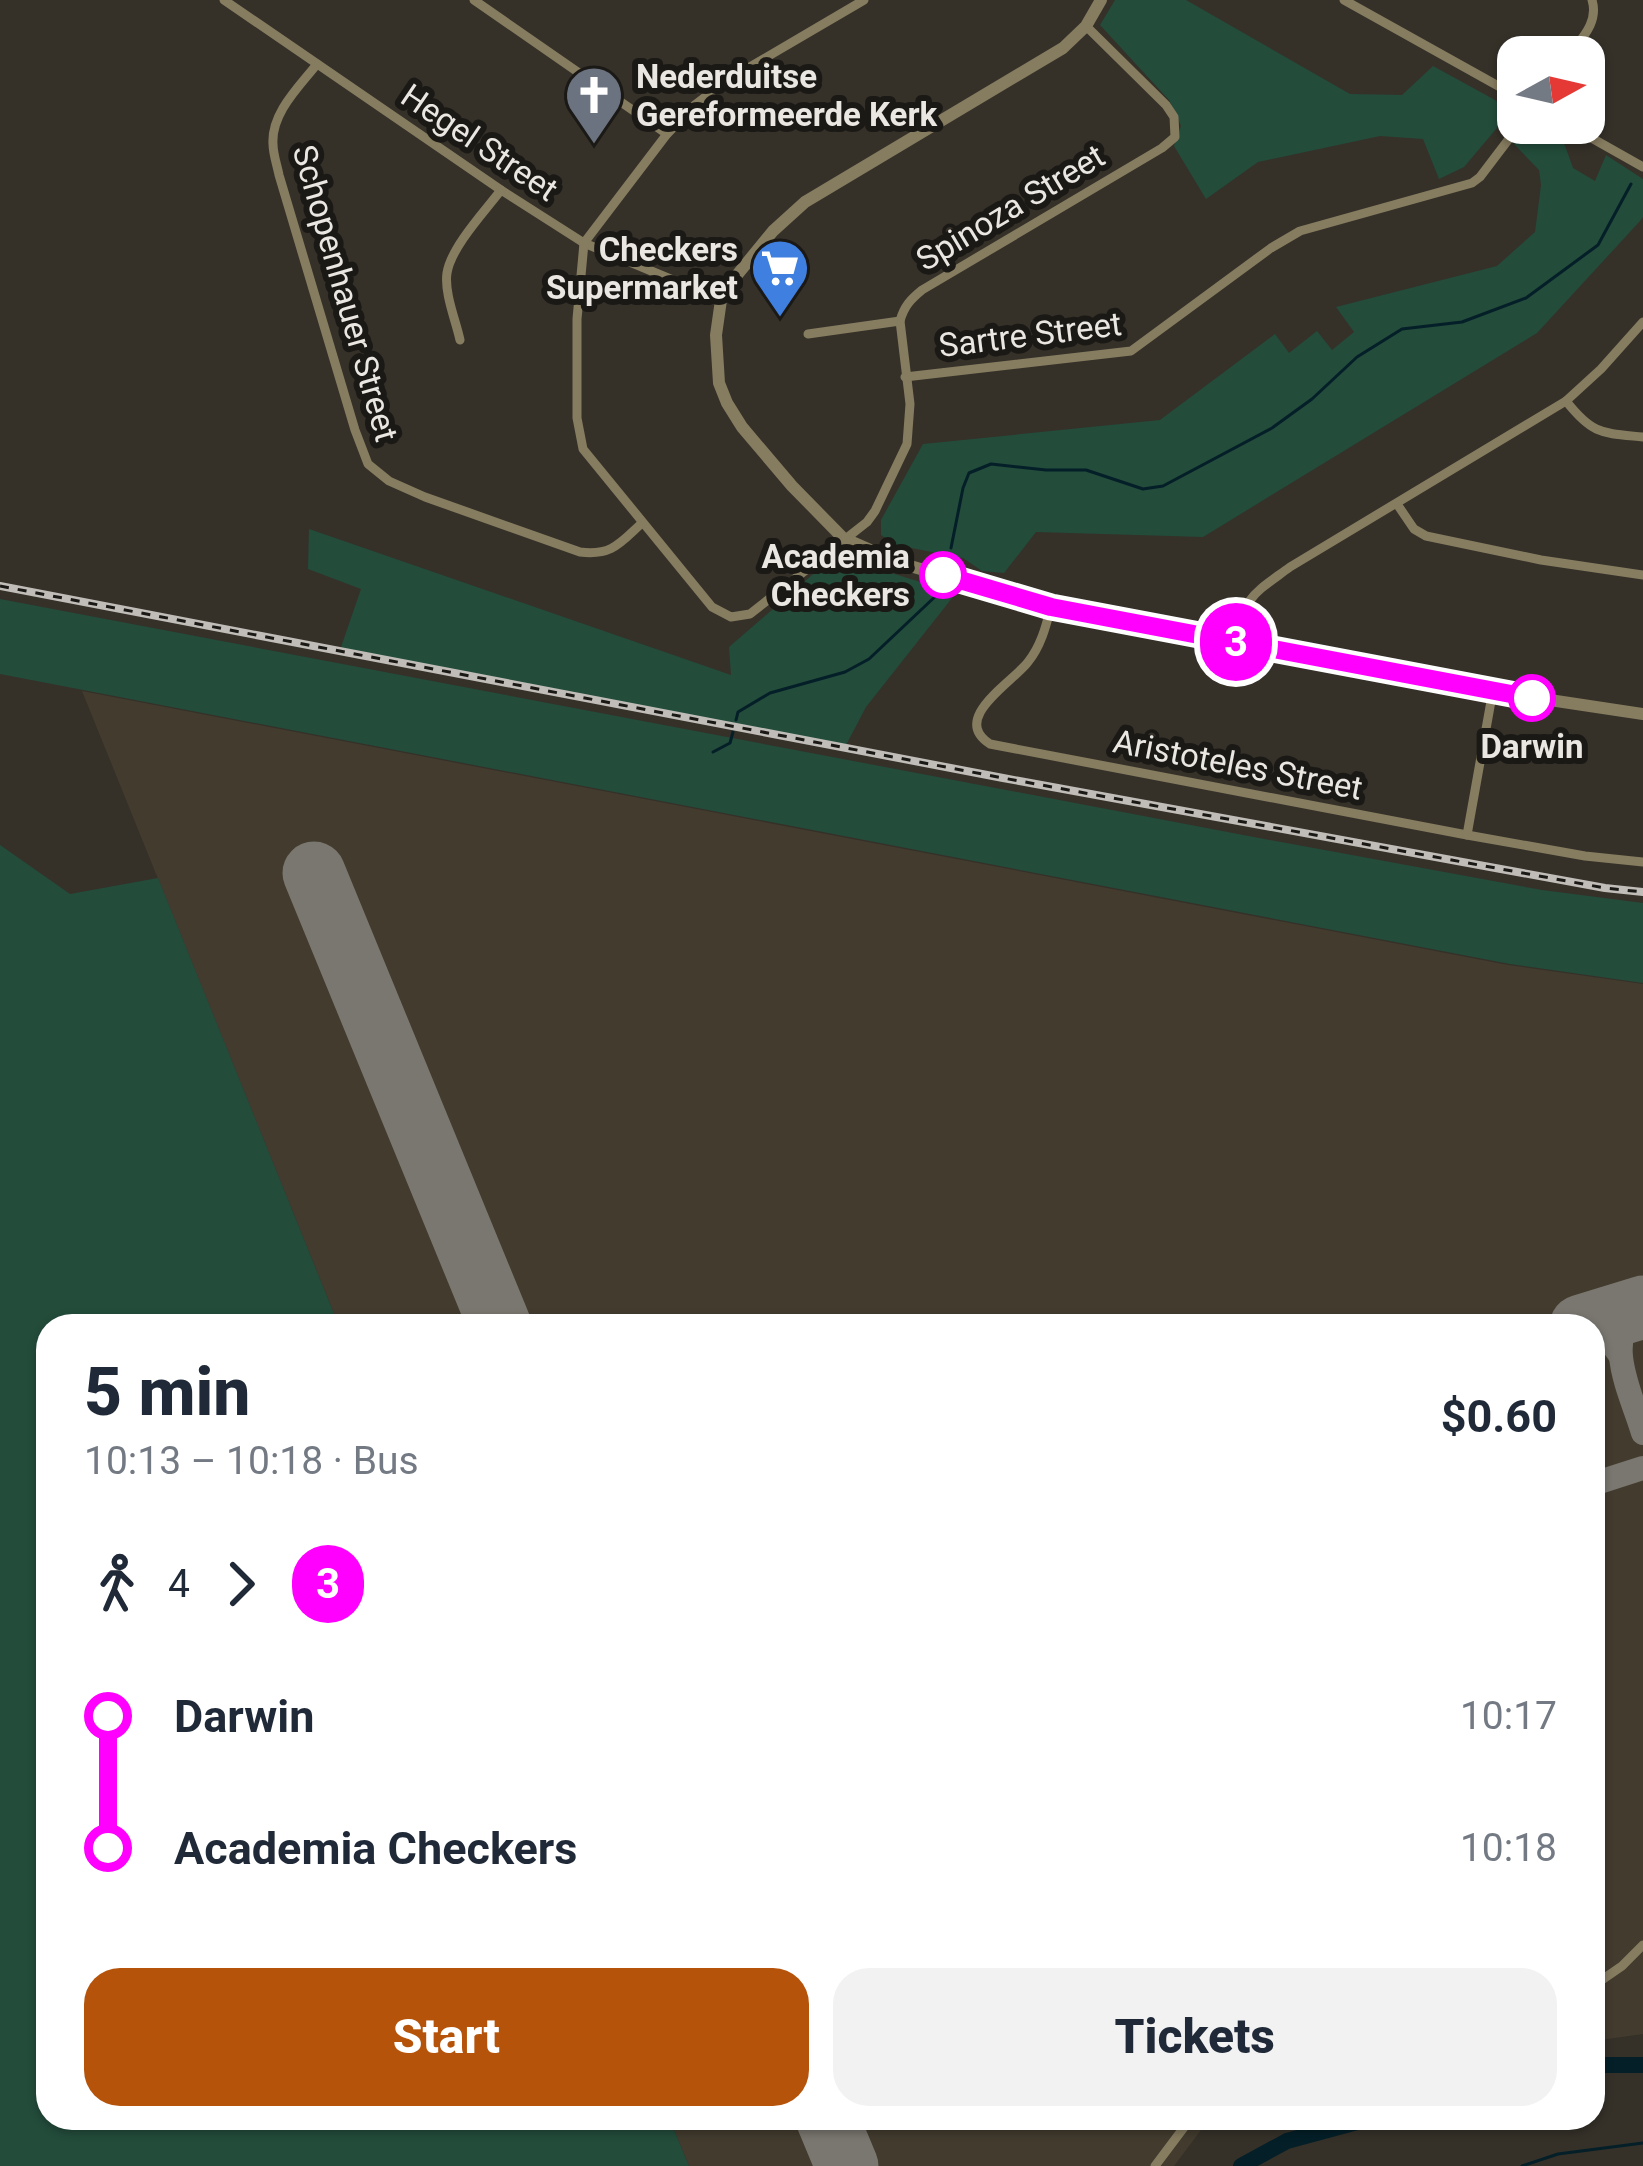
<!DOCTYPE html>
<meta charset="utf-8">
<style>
:root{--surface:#fff;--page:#f2f2f3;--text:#1f2937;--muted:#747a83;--accent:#b45309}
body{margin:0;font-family:Roboto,sans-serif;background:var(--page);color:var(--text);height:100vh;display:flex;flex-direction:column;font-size:45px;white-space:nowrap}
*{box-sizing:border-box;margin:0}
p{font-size:39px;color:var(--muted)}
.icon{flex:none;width:66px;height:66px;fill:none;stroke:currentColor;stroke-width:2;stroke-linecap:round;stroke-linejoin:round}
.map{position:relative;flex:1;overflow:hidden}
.sheet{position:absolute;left:36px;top:1314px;width:1569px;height:816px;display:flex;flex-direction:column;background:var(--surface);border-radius:36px;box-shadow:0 3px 9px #0004}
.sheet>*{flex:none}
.badge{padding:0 24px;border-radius:39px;font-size:42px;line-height:78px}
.needle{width:78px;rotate:82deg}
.controls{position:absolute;left:1497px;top:36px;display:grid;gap:24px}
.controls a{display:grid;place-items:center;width:108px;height:108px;border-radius:24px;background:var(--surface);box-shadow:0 3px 9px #0004;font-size:60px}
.map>.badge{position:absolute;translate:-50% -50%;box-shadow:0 0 0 6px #fff}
.legs{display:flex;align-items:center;gap:18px;height:132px;padding:0 48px;font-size:39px}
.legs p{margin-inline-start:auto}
.summary{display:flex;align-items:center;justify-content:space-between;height:204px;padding:0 48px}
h1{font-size:66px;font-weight:800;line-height:90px}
.primary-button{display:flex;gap:24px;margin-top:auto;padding:24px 48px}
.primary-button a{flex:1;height:138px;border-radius:36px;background:var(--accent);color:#fff;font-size:48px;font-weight:800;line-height:138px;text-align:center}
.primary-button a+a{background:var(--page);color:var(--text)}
ul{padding:0 48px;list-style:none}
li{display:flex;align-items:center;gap:42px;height:132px;font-size:45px}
li i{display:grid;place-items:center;width:18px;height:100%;margin:0 15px;background:currentColor}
li i::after{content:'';width:30px;height:30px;margin:-15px;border:9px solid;border-radius:50%;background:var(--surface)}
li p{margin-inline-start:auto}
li:first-child i{background:linear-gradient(#0000 50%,currentColor 0)}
li:last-child i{background:linear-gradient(currentColor 50%,#0000 0)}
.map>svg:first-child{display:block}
</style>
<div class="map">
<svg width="1643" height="2166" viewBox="0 0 1643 2166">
<rect width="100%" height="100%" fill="#353129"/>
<g fill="#423b2e">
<polygon points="82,691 1508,965 1643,984 1643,2034 1593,2041 1593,1326 339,1326"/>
<polygon points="669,2118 1210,2118 1174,2166 689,2166"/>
</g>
<g fill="#234c3b">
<polygon points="1115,0 1186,0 1350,94 1402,95 1433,66 1495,100 1505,109 1502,122 1464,167 1439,179 1423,139 1380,136 1258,162 1206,199 1174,146 1181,126 1169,100 1100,25"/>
<polygon points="1531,123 1545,123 1559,129 1573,168 1595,181 1606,155 1643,179 1643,217 1640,221 1537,333 1203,537 1036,532 1004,573 982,571 963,558 896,545 881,535 881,520 923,444 1160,420 1275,334 1289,353 1317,331 1332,350 1354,332 1336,307 1497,266 1535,232 1541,185 1539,170 1514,144"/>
<polygon points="309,529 731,675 729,647 827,562 843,558 956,593 866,707 845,747 340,650 361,589 308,569"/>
<polygon points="0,599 1259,838 1542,890 1643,903 1643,983 1510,964 0,674"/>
<polygon points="0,845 70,894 158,878 339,1326 48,1326 48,2118 669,2118 689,2166 0,2166"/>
</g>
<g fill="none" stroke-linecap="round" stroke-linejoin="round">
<g stroke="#041f28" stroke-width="3">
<polyline points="951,548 963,488 969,473 991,464 1046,470 1086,470 1143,489 1163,486 1272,428 1312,399 1357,357 1402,329 1462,322 1526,298 1598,245 1631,184"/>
<polyline points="736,720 738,712 770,693 845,672 869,659 940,592"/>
<polyline points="713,752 730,743 733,732"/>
<polyline points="1522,2166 1558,2154 1643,2143"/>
</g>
<g stroke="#041f28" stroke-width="16">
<polyline points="1593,2065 1643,2065"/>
<polyline points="1241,2166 1287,2141 1372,2118"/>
</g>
<g stroke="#7a7770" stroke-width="24">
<path d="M1639,1308C1601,1339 1632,1395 1643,1433"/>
<polyline points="1593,1330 1607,1337 1620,1355"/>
<polyline points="1593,1484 1643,1468"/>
</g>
<g stroke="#7a7770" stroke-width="63">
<polyline points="314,873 500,1326"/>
<polyline points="1581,1326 1643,1307"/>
<polyline points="827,2118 847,2166"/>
</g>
<g stroke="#867c60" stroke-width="9">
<polyline points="224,0 501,190 584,243 721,300"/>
<polyline points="474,0 667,134"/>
<path d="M864,0L726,81L696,104L667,134L584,243L577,319V418L583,449L712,607L731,617L750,614L867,522L875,511L907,444L910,404L900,321C904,306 911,299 922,290L1162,148L1175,137L1174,117L1166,105L1086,26"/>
<polyline points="1344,0 1518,97"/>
<path d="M1568,57C1581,39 1599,23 1592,0"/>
<path d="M317,64C299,87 271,113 273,144C273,154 277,165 279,175L355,430L368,464L389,481L425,497L580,552C612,556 620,543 642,523"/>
<polyline points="1565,123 1643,167"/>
<polyline points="808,334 900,321"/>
<path d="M460,340C456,321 444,293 447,273C451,247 485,211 501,190"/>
<polyline points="905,377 1131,351 1271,248 1300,231 1472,183 1480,177 1521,123"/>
<path d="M1566,401C1593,435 1602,433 1643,437"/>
<polyline points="1397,504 1414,529 1426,536 1541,560 1643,575"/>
<path d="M1051,607C1046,626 1041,646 1028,662C1012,683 950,718 990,744L1467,835L1585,856L1643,862"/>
<path d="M1237,642C1245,595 1252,595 1290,567L1566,401L1601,369L1643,322"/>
<polyline points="1467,835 1493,690"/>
<polyline points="1593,1986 1622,1966 1643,1945"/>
<polyline points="1155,2166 1191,2118"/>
</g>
<polyline stroke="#867c60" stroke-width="12" points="1101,0 1086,26 1063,48 805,202 773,231 737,275 721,300 716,335 719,383 727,403 742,427 792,486 843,538 900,563 1051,607 1510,694 1643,714"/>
<defs>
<polyline id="rail" points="0,586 1003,778 1605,888 1643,892"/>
</defs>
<use href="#rail" stroke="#c0bdb8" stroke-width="8"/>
<use href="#rail" stroke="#1b1916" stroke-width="3" stroke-dasharray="9" stroke-linecap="butt"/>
</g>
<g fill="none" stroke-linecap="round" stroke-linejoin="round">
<defs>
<polyline id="line-1" points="943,575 1051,607 1532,698"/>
</defs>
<use href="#line-1" stroke="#fff" stroke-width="27"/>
<use href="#line-1" stroke="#ff00fe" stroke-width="18"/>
</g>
<defs>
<symbol id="church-pin" viewBox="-11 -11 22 30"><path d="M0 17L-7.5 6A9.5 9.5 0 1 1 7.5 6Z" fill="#6b7280" stroke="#1b1916"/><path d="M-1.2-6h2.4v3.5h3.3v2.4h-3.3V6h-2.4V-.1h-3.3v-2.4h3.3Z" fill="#fff"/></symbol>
<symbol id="supermarket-pin" viewBox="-11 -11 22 30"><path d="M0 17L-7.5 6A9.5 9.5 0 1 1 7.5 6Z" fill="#3f7fe0" stroke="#1b1916"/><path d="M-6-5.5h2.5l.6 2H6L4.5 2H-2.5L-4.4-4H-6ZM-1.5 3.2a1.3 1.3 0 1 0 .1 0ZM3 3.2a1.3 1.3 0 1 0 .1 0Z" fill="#fff"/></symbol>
</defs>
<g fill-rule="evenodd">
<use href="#church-pin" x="561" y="62" width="66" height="90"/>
<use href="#supermarket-pin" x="747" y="235" width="66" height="90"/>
</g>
<g fill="#fff" stroke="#ff00fe" stroke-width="6">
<circle cx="943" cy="575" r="21"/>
<circle cx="1532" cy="698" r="21"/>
</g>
<g text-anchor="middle" stroke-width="12" stroke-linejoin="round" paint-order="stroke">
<g font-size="33" font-weight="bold" fill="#eae7e2" stroke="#1b1916" text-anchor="start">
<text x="636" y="88">Nederduitse<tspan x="636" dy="38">Gereformeerde Kerk</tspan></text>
<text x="738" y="261" text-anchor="end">Checkers<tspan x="738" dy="38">Supermarket</tspan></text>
</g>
<g font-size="33" fill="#eae7e2" stroke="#1b1916">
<text transform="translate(480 142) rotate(34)" y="12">Hegel Street</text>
<text transform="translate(1010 207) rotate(-31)" y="12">Spinoza Street</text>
<text transform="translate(346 293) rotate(74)" y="12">Schopenhauer Street</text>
<text transform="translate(1030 334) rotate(-7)" y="12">Sartre Street</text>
<text transform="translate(1238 764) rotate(11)" y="12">Aristoteles Street</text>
</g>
<g font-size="33" font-weight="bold" fill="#eae7e2" stroke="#1b1916" text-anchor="end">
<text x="910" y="568">Academia<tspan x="910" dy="38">Checkers</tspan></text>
<text x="1532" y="758" text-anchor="middle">Darwin</text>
</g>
</g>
</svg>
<div class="controls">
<a><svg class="needle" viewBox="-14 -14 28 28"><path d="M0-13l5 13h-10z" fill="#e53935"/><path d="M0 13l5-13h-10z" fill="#747a83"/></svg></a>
</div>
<b class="badge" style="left:1236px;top:642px;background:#ff00fe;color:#fff">3</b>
<section class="sheet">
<div class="summary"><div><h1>5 min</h1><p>10:13 – 10:18 · Bus</p></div><b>$0.60</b></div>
<div class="legs"><svg class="icon" aria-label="walk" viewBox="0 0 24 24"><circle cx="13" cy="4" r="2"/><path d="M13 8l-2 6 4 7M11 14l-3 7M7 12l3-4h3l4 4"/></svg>4<svg class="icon" aria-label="forward" viewBox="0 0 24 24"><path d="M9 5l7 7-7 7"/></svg><b class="badge" style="background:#ff00fe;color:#fff">3</b></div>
<ul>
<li><i style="color:#ff00fe"></i><b>Darwin</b><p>10:17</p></li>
<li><i style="color:#ff00fe"></i><b>Academia Checkers</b><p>10:18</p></li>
</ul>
<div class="primary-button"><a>Start</a><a>Tickets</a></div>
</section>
</div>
